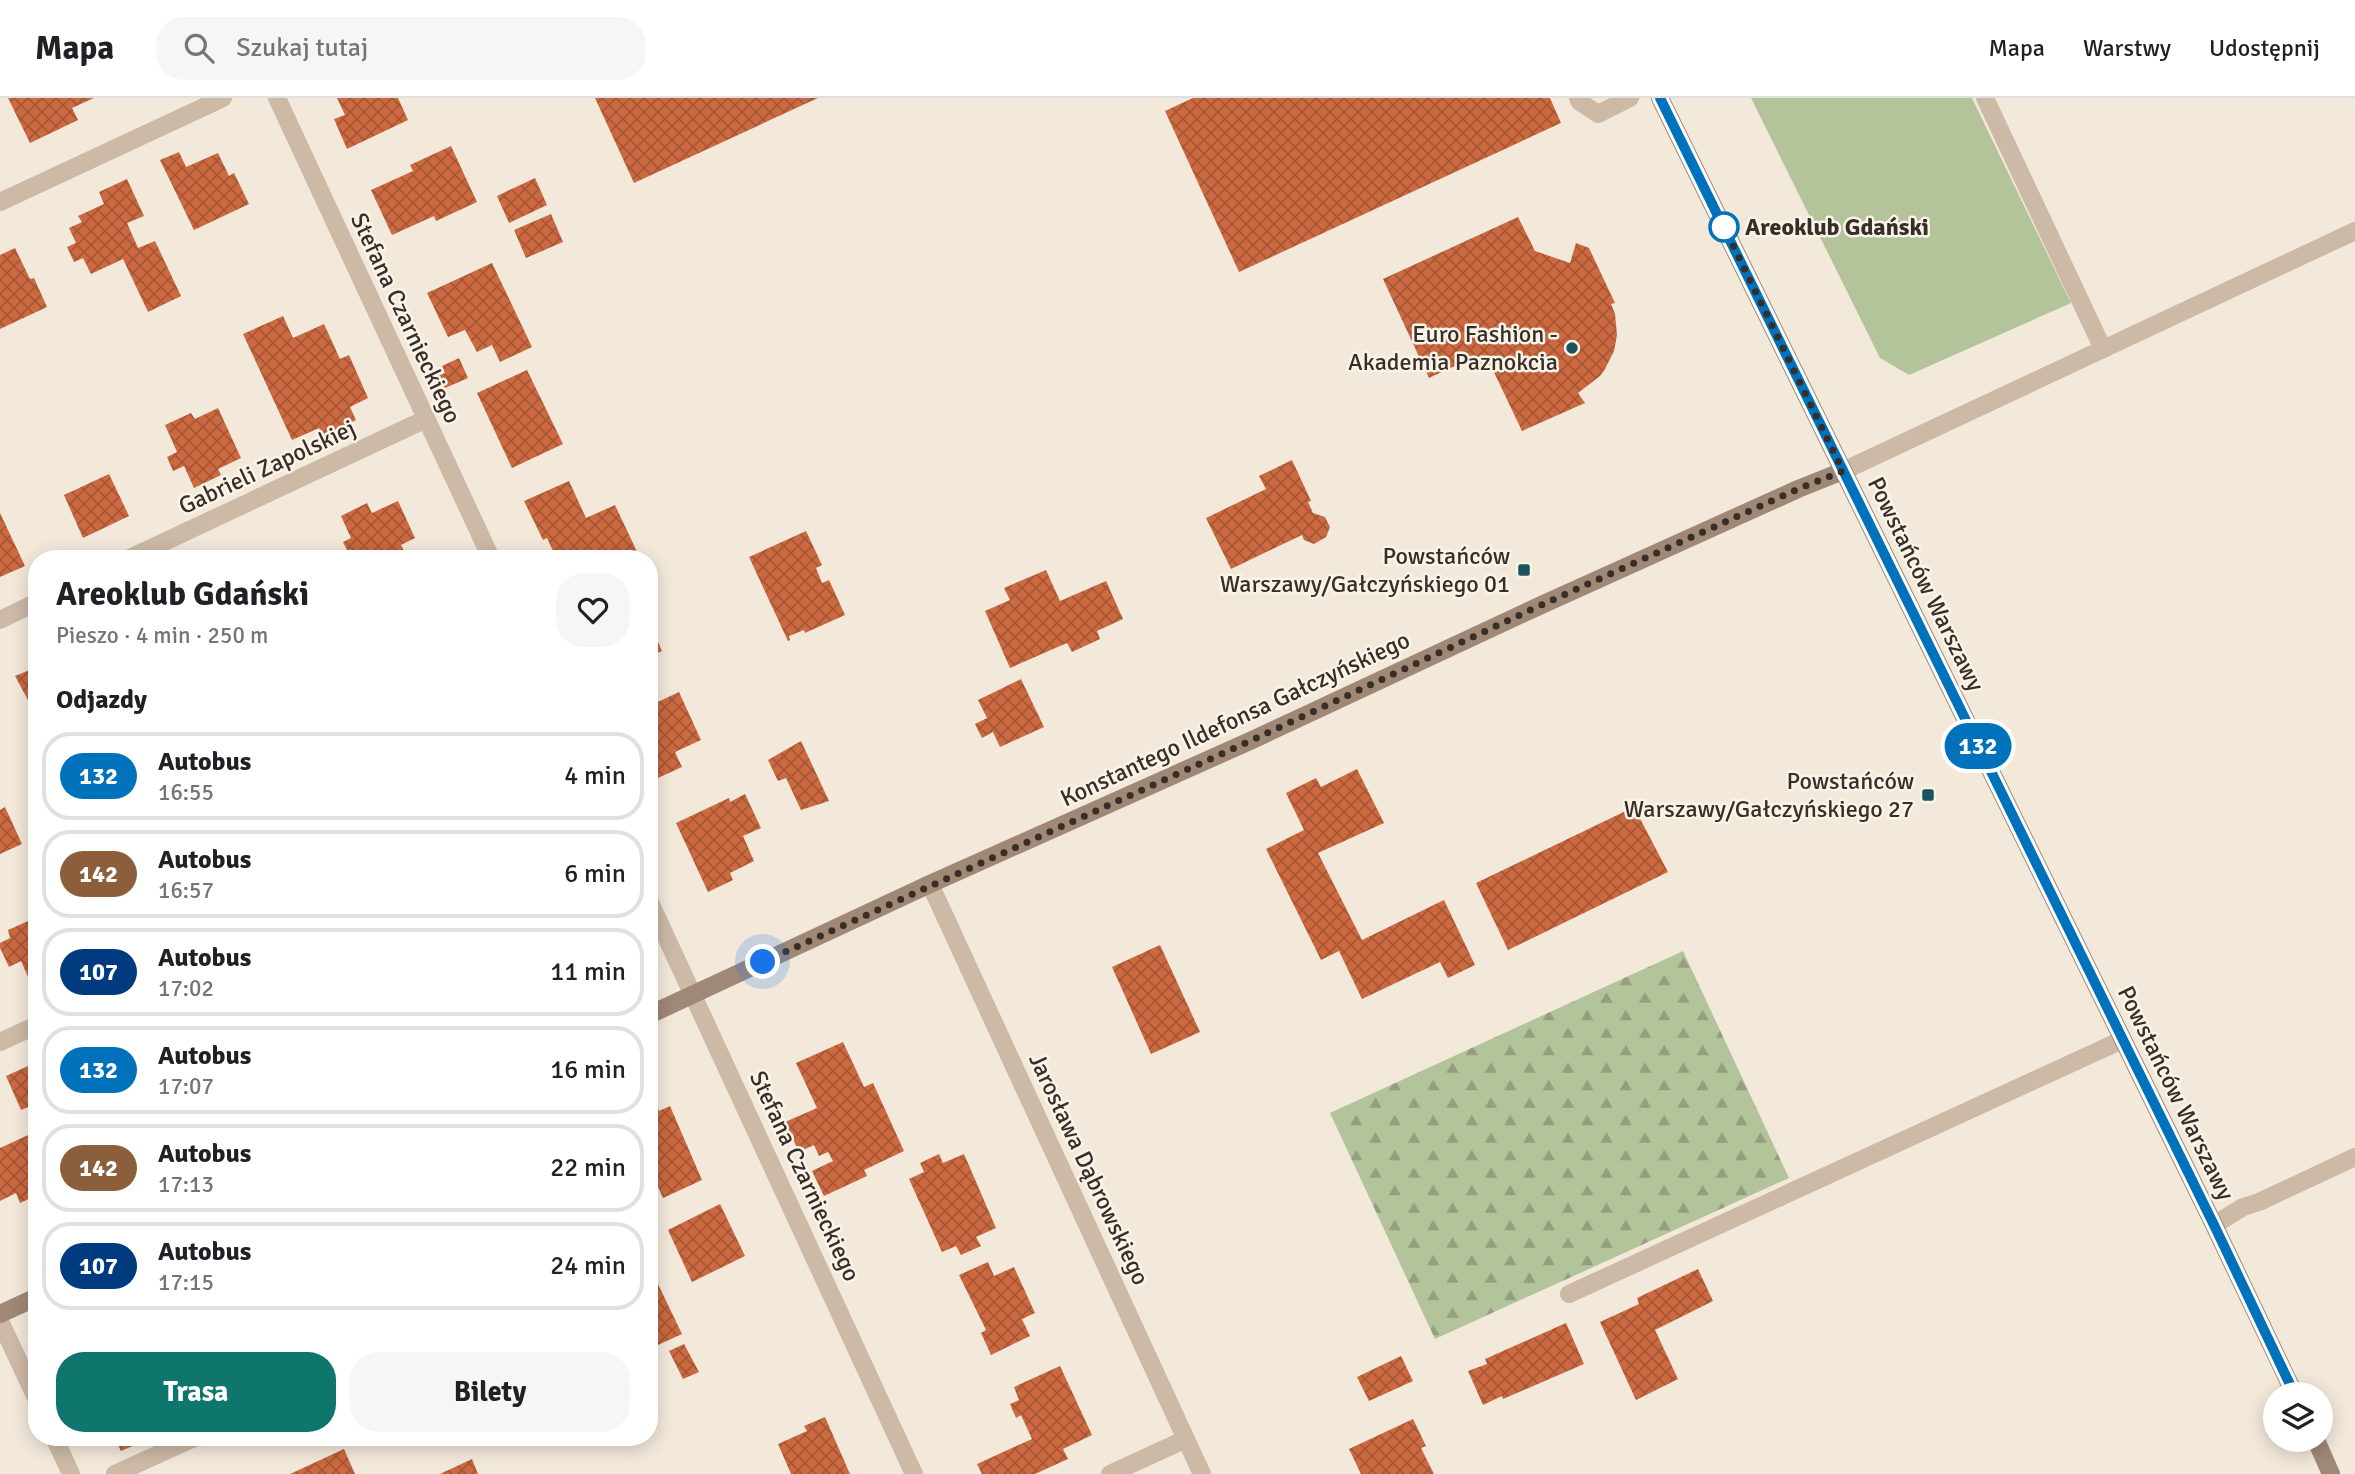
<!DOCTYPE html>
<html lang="pl">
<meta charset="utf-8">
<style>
:root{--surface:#fff;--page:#f6f6f6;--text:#202124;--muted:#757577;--line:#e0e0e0;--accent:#0f766e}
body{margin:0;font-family:Signika,sans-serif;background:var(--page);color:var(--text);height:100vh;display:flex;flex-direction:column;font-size:26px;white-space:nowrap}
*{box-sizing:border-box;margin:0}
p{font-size:23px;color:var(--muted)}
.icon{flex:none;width:38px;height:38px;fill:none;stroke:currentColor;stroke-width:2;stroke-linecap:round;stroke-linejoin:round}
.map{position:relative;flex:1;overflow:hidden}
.panel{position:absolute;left:28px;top:452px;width:630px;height:896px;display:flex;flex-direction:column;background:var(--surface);border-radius:28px;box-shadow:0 4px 18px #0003}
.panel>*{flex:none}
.badge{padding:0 14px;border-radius:23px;font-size:24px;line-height:46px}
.buttons{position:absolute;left:2263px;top:1284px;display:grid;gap:14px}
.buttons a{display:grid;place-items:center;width:70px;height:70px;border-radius:50%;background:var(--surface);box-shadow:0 4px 18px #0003;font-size:35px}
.you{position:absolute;width:35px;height:35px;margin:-18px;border:5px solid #fff;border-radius:50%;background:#1a73e8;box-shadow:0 0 0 10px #1a73e833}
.map>.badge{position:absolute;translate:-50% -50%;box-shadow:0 0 0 4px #fff}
h2{padding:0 28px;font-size:26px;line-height:63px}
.round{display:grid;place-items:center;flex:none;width:74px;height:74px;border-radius:28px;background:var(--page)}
.summary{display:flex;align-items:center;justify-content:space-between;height:119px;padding:0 28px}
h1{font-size:33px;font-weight:700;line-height:52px}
.primary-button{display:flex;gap:14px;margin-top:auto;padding:14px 28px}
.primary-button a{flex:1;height:80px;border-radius:28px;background:var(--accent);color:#fff;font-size:28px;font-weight:700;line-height:80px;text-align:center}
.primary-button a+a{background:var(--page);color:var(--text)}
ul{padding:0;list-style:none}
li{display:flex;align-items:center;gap:21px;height:88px;margin:0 14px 10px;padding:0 14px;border:4px solid var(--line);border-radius:28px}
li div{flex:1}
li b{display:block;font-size:26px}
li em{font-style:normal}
li .badge{min-width:77px;font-weight:700;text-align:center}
header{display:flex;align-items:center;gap:42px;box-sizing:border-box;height:98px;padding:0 35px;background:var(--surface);border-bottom:2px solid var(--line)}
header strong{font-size:33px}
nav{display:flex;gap:38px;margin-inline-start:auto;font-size:24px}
.search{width:490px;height:63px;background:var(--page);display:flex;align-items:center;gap:18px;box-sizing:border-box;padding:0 24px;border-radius:28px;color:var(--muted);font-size:26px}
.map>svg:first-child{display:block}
</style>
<header>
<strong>Mapa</strong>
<div class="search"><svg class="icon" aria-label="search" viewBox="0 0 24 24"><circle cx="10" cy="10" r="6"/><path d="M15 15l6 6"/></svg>Szukaj tutaj</div>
<nav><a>Mapa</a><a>Warstwy</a><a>Udostępnij</a></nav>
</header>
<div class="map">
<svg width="2355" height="1376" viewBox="0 0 2355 1376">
<defs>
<pattern id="forest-firs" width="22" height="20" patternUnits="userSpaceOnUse" patternTransform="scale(1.75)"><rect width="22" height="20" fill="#b3c39a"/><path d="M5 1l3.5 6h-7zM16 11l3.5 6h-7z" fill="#939f7e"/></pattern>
<pattern id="building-cross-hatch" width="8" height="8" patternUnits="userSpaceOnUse" patternTransform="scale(1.75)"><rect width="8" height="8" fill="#cc6940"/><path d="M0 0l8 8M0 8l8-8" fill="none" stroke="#a75736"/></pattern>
</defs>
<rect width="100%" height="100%" fill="#f3e9db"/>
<polygon fill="#b3c39a" points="1751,0 1972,0 2071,205 1909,277 1880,260"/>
<polygon fill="url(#forest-firs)" points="1683,853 1789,1080 1435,1241 1330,1015"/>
<g fill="url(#building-cross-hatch)">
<polygon points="8,0 94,0 72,10 78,22 30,45"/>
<polygon points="337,0 398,0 408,22 347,51 334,21 345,17"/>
<polygon points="595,0 818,0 634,85"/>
<polygon points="1193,0 1550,0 1561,25 1239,174 1165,13"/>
<polygon points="451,48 477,104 436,123 434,118 392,137 371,92 413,73 410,67"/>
<polygon points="179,54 186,69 218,55 229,78 234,75 249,106 194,132 160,62"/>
<polygon points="535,80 547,107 509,125 497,98"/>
<polygon points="127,81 144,118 127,125 138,150 155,143 181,198 148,214 123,161 91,176 83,160 74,164 67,149 76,145 69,130 82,124 78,118 104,106 99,94"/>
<polygon points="551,116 563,144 526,160 514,132"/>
<polygon points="1518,119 1535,153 1570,165 1576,145 1589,150 1615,205 1611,206 1615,216 1617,237 1614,253 1605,271 1600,278 1578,295 1585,305 1522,333 1491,268 1478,268 1468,262 1429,280 1383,181"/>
<polygon points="15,150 30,181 34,180 47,209 0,231 0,157"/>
<polygon points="492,165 532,249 500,264 492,247 477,254 465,232 448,239 427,195"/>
<polygon points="283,218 293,240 324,226 340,261 349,257 368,300 350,309 356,322 322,338 319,330 292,342 243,236"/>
<polygon points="459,260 468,280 445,290 438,278 445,275 442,268"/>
<polygon points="527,272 563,346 512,370 477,295"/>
<polygon points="218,310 241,360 218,371 221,377 194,390 184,368 173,373 167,359 177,354 165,327 191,315 195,321"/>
<polygon points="1292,362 1311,403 1308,404 1313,415 1325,419 1330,429 1326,439 1314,446 1304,442 1302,437 1231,471 1206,420 1266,391 1259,378"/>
<polygon points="109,376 129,418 83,440 64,397"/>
<polygon points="569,383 586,420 615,407 640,460 556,460 547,440 543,442 524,403"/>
<polygon points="398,403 415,440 401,447 405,455 409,453 412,460 351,460 343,444 351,440 341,418 367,405 372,415"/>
<polygon points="0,415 25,468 0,479"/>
<polygon points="806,433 822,467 816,470 822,485 829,482 845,517 805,535 804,532 789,538 790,542 788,543 749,459"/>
<polygon points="1046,472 1060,503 1106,483 1123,521 1097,533 1100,541 1072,554 1067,545 1010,570 985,513 1010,502 1004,490"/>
<polygon points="649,524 662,553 649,559"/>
<polygon points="37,556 37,619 15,578 32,571 28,560"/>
<polygon points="1021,581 1044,629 1000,649 993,634 982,640 975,626 987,620 978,602"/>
<polygon points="679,594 701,642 675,654 682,669 649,684 649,608"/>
<polygon points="801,643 829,703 801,712 786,680 778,683 768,662"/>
<polygon points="1357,671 1384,725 1318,755 1362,842 1444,802 1475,867 1448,880 1440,864 1362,901 1339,853 1321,862 1266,751 1304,732 1286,695 1316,680 1321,689"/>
<polygon points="745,696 761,730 743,738 754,763 730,775 733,782 708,794 676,725 729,700 730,704"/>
<polygon points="5,709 22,746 0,756 0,712"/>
<polygon points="1634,709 1668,774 1508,852 1476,785"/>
<polygon points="37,819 37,878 29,881 21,863 9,869 0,850 0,845 10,840 8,832"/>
<polygon points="1160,847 1200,934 1151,956 1112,869"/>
<polygon points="843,944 864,989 873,985 904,1053 864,1072 867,1078 824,1098 812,1073 833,1063 828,1054 819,1058 814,1047 799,1054 785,1024 817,1010 796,965"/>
<polygon points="37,964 37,1005 21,1012 6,978"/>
<polygon points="653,1000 659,1013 670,1008 702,1082 663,1100 649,1069 649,1002"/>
<polygon points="37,1033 37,1097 20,1105 16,1095 0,1103 0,1050"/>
<polygon points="939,1056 943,1065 964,1056 996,1130 976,1139 981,1148 961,1157 956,1148 942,1154 909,1081 924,1074 920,1065"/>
<polygon points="720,1106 745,1158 692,1184 668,1132"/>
<polygon points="988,1164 994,1178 1014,1169 1035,1215 1022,1221 1030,1238 991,1257 981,1235 986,1232 959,1177"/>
<polygon points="1698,1171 1713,1203 1655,1232 1678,1281 1636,1302 1600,1224 1639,1206 1637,1200"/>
<polygon points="656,1182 682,1236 658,1247 652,1235 649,1236 649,1185"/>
<polygon points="1566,1225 1584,1266 1503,1301 1502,1298 1483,1307 1468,1273 1487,1266 1485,1261"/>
<polygon points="684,1246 699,1274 683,1281 669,1253"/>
<polygon points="1401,1258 1413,1283 1369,1303 1357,1279"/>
<polygon points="1060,1268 1092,1337 1063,1351 1068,1361 1035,1376 982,1376 977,1366 1032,1341 1021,1317 1016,1320 1010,1306 1019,1302 1014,1289"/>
<polygon points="825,1319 850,1376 791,1376 778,1346 807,1333 804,1328"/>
<polygon points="1413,1321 1426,1348 1421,1350 1434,1376 1361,1376 1349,1351"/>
<polygon points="114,1339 153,1339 121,1353"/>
<polygon points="344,1351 355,1376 290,1376"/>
<polygon points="472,1361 478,1376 440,1376"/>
</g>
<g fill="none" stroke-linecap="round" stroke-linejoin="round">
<g stroke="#ccb9a6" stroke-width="18">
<polyline points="1578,0 1580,4 1598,16 1630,0"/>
<polyline points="1985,0 2103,251"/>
<polyline points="1843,373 2355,133"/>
<polyline points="2214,1127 2243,1109 2259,1104 2355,1059"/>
<polyline points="1569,1196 2122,942"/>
<polyline points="1110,1376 1186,1341"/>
</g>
<g stroke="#ccb9a6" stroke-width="18">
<polyline points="277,0 491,460"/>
<polyline points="0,104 223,0"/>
<polyline points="130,460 426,321"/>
<polyline points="0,522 37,504"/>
<polyline points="930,786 1202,1376"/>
<polyline points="649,802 914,1376"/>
<polyline points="0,944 37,927"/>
<polyline points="0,1223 37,1302"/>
<polyline points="54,1339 71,1376"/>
<polyline points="115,1376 196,1339"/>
</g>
<g stroke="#a08877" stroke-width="18">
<polyline points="1660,0 2214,1127 2295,1297"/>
<polyline points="649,917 930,786 1250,643 1537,509 1798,391 1843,373"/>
<polyline points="0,1216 37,1199"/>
<polyline points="2316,1342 2331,1376"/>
</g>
</g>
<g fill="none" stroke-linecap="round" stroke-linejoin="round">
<defs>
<polyline id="line" points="1660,0 2214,1127 2295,1297"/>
</defs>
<use href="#line" stroke="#fff" stroke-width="16"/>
<use href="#line" stroke="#0072bc" stroke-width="10"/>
<polyline stroke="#382d27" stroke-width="7" stroke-dasharray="0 12.6" points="763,864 1250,643 1537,509 1798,391 1843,373 1724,129"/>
</g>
<circle fill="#fff" stroke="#0072bc" stroke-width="3.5" cx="1724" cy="129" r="14"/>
<g fill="#1b545c" stroke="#faf3e8" stroke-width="2.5">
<circle cx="1572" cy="250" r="7"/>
<rect x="1517" y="465" width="14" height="14" rx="3.5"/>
<rect x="1921" y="690" width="14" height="14" rx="3.5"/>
</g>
<g text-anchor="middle" stroke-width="5" stroke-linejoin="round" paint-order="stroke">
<g font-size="24" font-weight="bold" fill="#382d27" stroke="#faf3e8" text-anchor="start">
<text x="1745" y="137">Areoklub Gdański</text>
</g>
<g font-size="24" fill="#382d27" stroke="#faf3e8">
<text transform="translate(406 220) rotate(65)" y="8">Stefana Czarnieckiego</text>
<text transform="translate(267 369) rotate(-25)" y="8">Gabrieli Zapolskiej</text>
<text transform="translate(1926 486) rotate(64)" y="8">Powstańców Warszawy</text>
<text transform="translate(1235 621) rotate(-25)" y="8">Konstantego Ildefonsa Gałczyńskiego</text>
<text transform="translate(2176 995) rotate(64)" y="8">Powstańców Warszawy</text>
<text transform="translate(1089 1071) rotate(65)" y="8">Jarosława Dąbrowskiego</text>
<text transform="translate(805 1078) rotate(65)" y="8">Stefana Czarnieckiego</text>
</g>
<g font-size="24" fill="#382d27" stroke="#faf3e8" text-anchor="end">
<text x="1558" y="244">Euro Fashion -<tspan x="1558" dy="28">Akademia Paznokcia</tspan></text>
<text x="1510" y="466">Powstańców<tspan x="1510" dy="28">Warszawy/Gałczyńskiego 01</tspan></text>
<text x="1914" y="691">Powstańców<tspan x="1914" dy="28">Warszawy/Gałczyńskiego 27</tspan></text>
</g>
</g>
</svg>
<div class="buttons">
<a><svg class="icon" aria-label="layers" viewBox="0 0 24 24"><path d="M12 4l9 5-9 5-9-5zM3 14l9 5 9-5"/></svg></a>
</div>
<div class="you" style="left:763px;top:864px"></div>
<b class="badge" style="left:1978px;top:648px;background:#0072bc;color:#fff">132</b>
<section class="panel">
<div class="summary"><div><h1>Areoklub Gdański</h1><p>Pieszo · 4 min · 250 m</p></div><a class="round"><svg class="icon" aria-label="heart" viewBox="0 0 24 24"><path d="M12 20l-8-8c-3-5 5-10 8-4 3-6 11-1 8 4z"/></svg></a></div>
<h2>Odjazdy</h2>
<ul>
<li><span class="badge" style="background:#0072bc;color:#fff">132</span><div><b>Autobus</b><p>16:55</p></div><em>4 min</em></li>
<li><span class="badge" style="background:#8b5e3c;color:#fff">142</span><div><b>Autobus</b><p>16:57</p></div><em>6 min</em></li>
<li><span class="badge" style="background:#003b80;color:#fff">107</span><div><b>Autobus</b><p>17:02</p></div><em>11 min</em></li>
<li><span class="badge" style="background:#0072bc;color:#fff">132</span><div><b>Autobus</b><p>17:07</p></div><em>16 min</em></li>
<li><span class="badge" style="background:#8b5e3c;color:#fff">142</span><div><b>Autobus</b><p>17:13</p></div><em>22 min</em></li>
<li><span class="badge" style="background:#003b80;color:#fff">107</span><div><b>Autobus</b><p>17:15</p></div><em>24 min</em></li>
</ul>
<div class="primary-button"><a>Trasa</a><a>Bilety</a></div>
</section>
</div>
